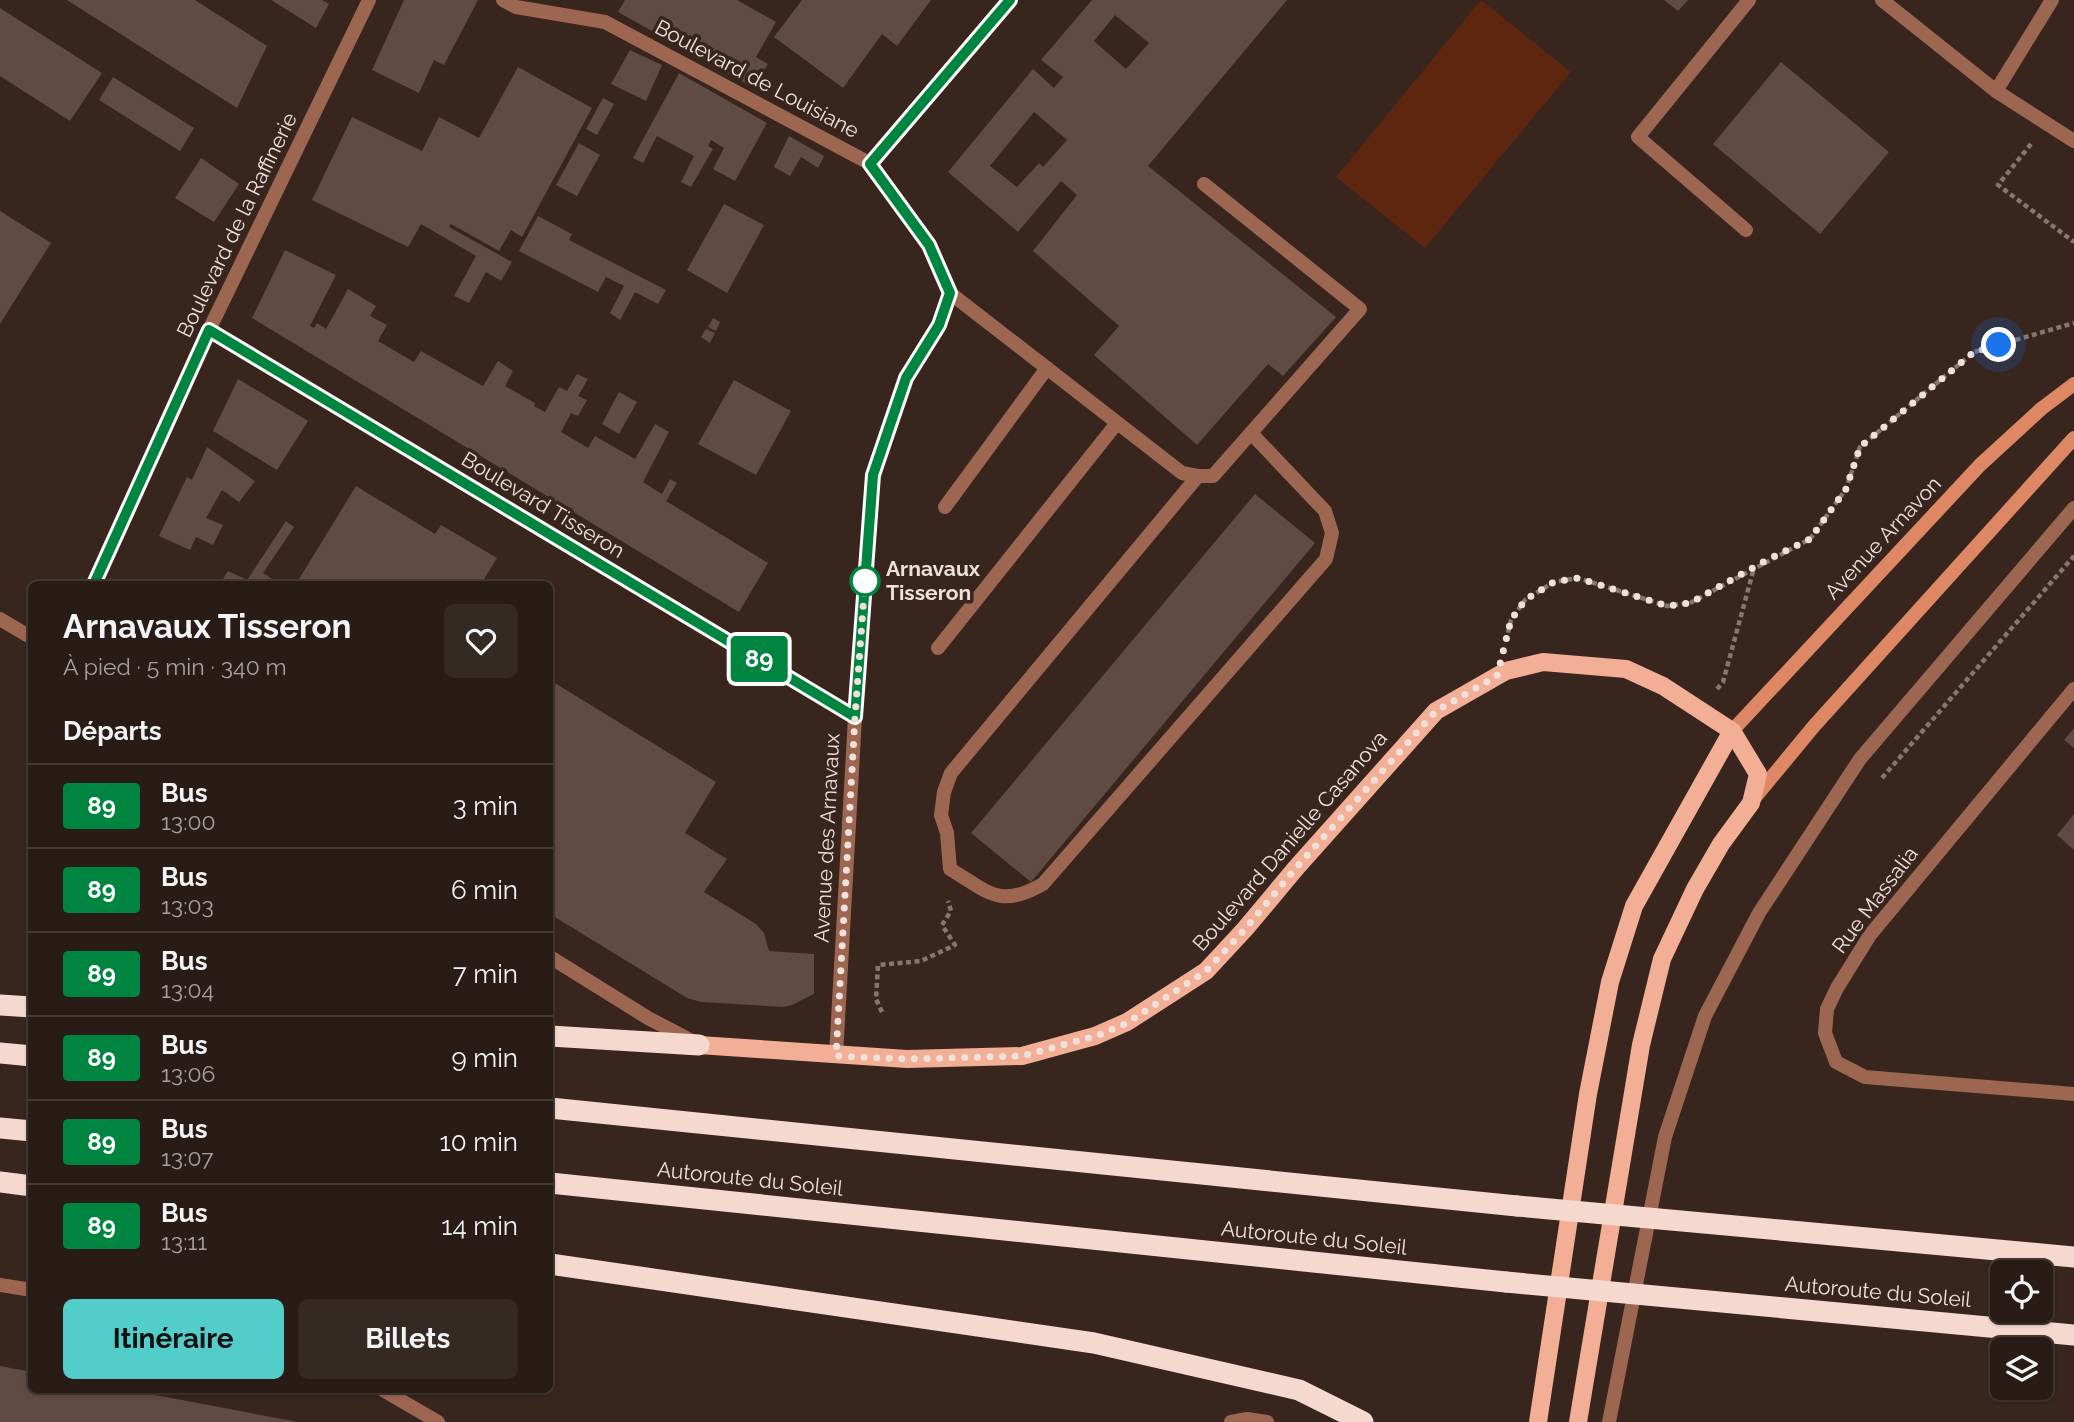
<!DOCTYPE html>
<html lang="fr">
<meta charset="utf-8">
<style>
:root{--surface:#291c16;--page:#352923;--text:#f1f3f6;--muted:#a5a1a1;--line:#453a35;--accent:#53cdc9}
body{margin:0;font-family:Raleway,sans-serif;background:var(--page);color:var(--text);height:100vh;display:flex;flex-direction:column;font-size:26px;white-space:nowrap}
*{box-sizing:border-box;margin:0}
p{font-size:23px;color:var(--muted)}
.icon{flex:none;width:38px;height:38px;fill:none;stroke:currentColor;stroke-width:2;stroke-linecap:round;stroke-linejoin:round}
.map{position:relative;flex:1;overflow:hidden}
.details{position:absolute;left:28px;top:581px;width:525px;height:812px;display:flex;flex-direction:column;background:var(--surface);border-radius:10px;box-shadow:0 2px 5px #0004,0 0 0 2px var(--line)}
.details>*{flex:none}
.badge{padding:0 14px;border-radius:5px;font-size:24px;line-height:46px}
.controls{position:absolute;left:1990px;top:1260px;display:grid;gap:14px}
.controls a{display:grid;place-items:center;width:63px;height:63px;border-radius:10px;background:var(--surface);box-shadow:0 2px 5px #0004,0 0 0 2px var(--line);font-size:35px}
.you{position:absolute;width:35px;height:35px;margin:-18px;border:5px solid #fff;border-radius:50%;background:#1a73e8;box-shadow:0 0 0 10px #1a73e833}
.map>.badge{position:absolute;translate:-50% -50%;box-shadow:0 0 0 4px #fff}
h2{padding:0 35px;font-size:26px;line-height:63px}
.round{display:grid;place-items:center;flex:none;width:74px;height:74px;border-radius:10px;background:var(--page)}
.head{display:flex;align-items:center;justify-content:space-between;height:119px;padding:0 35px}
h1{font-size:33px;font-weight:700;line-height:52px}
.button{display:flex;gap:14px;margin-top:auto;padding:14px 35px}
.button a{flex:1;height:80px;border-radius:10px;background:var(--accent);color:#111;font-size:28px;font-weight:700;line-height:80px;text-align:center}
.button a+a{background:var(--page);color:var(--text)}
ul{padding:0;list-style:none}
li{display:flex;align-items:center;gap:21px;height:84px;padding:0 35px;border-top:2px solid var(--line)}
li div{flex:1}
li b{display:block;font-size:26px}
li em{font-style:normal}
li .badge{min-width:77px;font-weight:700;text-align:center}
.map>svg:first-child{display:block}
</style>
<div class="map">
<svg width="2074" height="1422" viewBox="0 0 2074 1422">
<rect width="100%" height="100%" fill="#37251e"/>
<polygon fill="#5e260e" points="1481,0 1571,72 1425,248 1336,177"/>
<g fill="#5f4b43" fill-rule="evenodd">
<polygon points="67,0 195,0 267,46 237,108"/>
<polygon points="271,0 322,0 329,4 316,28"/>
<polygon points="404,0 478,0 444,65 434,60 419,93 372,70"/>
<polygon points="625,0 737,0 776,22 756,57 768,64 754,88 618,12"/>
<polygon points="802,0 931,0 897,46 882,34 843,88 774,37"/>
<path d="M1092,0H1287L1148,166L1336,317L1283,376L1268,364L1197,445L1094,355L1119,326L1033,251L1077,195L1061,181L1018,232L948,172L1033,69L1054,88L1063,77L1041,60ZM1115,15L1149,43L1126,69L1094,41ZM1034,112L1067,140L1043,167L1039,163L1017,187L990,166Z"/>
<polygon points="1664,0 1688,0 1678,11"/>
<polygon points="0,8 102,73 70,121 0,76"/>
<polygon points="630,50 662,65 646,101 611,84"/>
<polygon points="1781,62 1889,152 1820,234 1713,144"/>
<polygon points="518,67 592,108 522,237 511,230 499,251 451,224 449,227 512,262 501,281 486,272 469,303 454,296 476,256 421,224 408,247 312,200 352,117 422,151 439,117 479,138"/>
<polygon points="679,73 767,123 735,181 713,169 724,148 711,140 708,146 713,149 691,187 681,182 694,156 657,136 643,163 633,158"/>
<polygon points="113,77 194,128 180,151 99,100"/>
<polygon points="603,98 614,104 597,135 586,129"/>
<polygon points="789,136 824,156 818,168 801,157 790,176 774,167"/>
<polygon points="579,143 600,155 577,196 556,185"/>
<polygon points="201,158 239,184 214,222 175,198"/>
<polygon points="724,204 764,225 727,293 687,270"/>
<polygon points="0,211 51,243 0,324"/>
<polygon points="538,216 572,234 569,240 666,290 658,304 635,292 620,320 610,313 624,286 606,277 598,292 519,251"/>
<polygon points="285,250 336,275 310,326 314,328 317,323 326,329 348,289 376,306 370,316 387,325 378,341 414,362 421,351 483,386 498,361 513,371 505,386 535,403 534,406 545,412 559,387 567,391 577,374 588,379 578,396 587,400 578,416 571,413 561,432 588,448 595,436 635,459 655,424 669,432 643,482 662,494 670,479 677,483 666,501 768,563 739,612 252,318"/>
<polygon points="713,318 720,322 716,331 708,327"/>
<polygon points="706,329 715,333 710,343 701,337"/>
<polygon points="238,379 308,421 277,470 213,431"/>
<polygon points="734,380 791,411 756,475 698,444"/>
<polygon points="619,392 637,402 619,434 602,424"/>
<polygon points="207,447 255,481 239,502 222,490 206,518 223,525 213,545 196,537 190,550 159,536 187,477 192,480"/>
<polygon points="356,486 435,534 441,525 497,558 481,584 296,584"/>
<polygon points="1255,494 1315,543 1031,882 971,833"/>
<polygon points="286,521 294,527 263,573 280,584 220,584 228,571 247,580"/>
<polygon points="550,680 716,782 685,833 727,859 704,892 756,924 764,933 769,951 814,954 814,994 792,1005 783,1007 701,1002 687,998 550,914"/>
<polygon points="2074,728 2074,748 2064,740"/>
<polygon points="2074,814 2074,850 2057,835"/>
<polygon points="0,1366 32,1372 32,1390 129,1390 298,1422 0,1422"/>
</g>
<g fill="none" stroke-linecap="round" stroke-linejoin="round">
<g stroke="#867670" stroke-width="4.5" stroke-dasharray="5 3.5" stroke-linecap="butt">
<polyline points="2031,144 1998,185 2074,242"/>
<polyline points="1506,641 1511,620 1525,600 1554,582 1578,578 1667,606 1690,603 1810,539 1846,489 1860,447 1974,352 2074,323"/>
<polyline points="1717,689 1723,682 1754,568"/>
<polyline points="1882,778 2074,556"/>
<polyline points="882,1012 876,999 878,965 921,961 955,945 942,925 951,911 948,901"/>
</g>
<g stroke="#9c6651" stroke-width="14">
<polyline points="1746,230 1638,137 1749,0"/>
<polyline points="950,293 1182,473 1198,476 1213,476 1360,309 1204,184"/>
<path d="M1198,476L951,773L944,792L941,815L947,833L950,869C988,892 1000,909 1043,884L1326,559L1332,533L1325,511L1251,433"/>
<polyline points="945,507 1047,368"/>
<polyline points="938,648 1117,423"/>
<polyline points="0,1285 32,1290"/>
<polyline points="383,1390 438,1422"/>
<polyline points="1231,1422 1247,1419 1267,1422"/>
<polyline points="1609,1422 1665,1137 1705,1016 1759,913 1860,759 2074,508"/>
</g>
<g stroke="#9c6651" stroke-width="14">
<polyline points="503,0 516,7 605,22 871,164"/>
<polyline points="1882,0 1996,91 2074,141"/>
<polyline points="1996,91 2052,0"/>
<polyline points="209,330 855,717"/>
<polyline points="94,584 209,330 369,0"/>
<polyline points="0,619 32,638"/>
<polyline points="2074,689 1870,935 1837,988 1827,1009 1825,1033 1836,1062 1865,1077 2074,1094"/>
<polyline points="550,957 648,1018 692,1041"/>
<polyline points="836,1056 855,717 873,476 907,378 939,325 950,293 929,245 871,164 1010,0"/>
</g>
<g stroke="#dd8765" stroke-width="14">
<polyline points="1732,731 1980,465 2041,409 2074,384"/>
<polyline points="1752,801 1814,726 2074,438"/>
</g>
<g stroke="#f3af95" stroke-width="18">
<polyline points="699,1045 907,1059 1022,1056 1095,1036 1127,1022 1206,971 1245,929 1296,868 1436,711 1506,671 1543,662 1626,669 1663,686 1732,731 1758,774 1751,803 1721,844 1695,889 1662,959 1641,1045 1578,1422"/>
<polyline points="1538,1422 1588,1094 1610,982 1634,906 1732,731"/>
</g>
<g stroke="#f5d9ce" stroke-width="21">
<polyline points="0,1005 32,1007"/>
<polyline points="550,1036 699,1045"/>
<polyline points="0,1053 32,1056"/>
<polyline points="550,1108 1517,1206"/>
<polyline points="0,1128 32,1131"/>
<polyline points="0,1182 32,1186"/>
<polyline points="550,1183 1506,1282"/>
<polyline points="550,1264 1094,1343 1299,1390 1363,1422"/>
</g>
<g stroke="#f5d9ce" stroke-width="21">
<polyline points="1517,1206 2074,1257"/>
<polyline points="1506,1282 2074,1335"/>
</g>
</g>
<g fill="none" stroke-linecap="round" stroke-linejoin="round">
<defs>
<polyline id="line" points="94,584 209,330 855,717 873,475 906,378 939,325 950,293 929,245 870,164 1010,0"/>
</defs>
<use href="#line" stroke="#fff" stroke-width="16"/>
<use href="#line" stroke="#008540" stroke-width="10"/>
<polyline stroke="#eee1dc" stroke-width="7" stroke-dasharray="0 12.6" points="865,581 855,717 836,1056 907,1059 1022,1056 1096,1036 1127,1023 1206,971 1245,929 1296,868 1436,711 1497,676 1511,620 1525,600 1554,582 1578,578 1667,606 1690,603 1765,561 1810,539 1846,489 1860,447 1974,352 1999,345"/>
</g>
<circle fill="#fff" stroke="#008540" stroke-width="3.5" cx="865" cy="581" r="14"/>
<g text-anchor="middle" stroke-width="7" stroke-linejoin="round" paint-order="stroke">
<g font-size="21" fill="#eee1dc" stroke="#37251e">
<text transform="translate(757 79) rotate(28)" y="7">Boulevard de Louisiane</text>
<text transform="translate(237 225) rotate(-64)" y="7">Boulevard de la Raffinerie</text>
<text transform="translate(543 505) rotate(31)" y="7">Boulevard Tisseron</text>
<text transform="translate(1883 538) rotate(-47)" y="7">Avenue Arnavon</text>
<text transform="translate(827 838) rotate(-87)" y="7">Avenue des Arnavaux</text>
<text transform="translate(1290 841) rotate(-49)" y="7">Boulevard Danielle Casanova</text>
<text transform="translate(1875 900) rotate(-53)" y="7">Rue Massalia</text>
<text transform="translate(750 1179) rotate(6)" y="7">Autoroute du Soleil</text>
<text transform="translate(1314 1238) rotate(6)" y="7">Autoroute du Soleil</text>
<text transform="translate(1878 1292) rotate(5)" y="7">Autoroute du Soleil</text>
</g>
<g font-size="21" font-weight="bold" fill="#eee1dc" stroke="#37251e" text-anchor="start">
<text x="886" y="576">Arnavaux<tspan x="886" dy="24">Tisseron</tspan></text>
</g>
</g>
</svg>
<div class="controls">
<a><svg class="icon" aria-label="locate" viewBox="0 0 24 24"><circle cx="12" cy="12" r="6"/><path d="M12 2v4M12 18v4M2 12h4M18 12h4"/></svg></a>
<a><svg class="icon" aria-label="layers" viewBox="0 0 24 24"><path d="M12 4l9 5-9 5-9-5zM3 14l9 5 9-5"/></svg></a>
</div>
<div class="you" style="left:1999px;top:345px"></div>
<b class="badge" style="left:759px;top:659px;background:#008540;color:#fff">89</b>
<section class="details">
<div class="head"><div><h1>Arnavaux Tisseron</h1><p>À pied · 5 min · 340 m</p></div><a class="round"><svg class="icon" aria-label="heart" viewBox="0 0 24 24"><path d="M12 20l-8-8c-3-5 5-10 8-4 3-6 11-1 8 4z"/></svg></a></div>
<h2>Départs</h2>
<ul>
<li><span class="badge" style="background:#008540;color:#fff">89</span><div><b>Bus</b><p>13:00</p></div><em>3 min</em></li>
<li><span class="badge" style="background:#008540;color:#fff">89</span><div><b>Bus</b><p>13:03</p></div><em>6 min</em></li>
<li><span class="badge" style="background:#008540;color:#fff">89</span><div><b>Bus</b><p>13:04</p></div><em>7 min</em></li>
<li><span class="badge" style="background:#008540;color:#fff">89</span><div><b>Bus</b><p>13:06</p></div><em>9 min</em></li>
<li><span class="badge" style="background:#008540;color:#fff">89</span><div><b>Bus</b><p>13:07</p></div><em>10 min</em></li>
<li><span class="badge" style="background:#008540;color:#fff">89</span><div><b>Bus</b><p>13:11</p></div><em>14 min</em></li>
</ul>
<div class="button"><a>Itinéraire</a><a>Billets</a></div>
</section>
</div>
